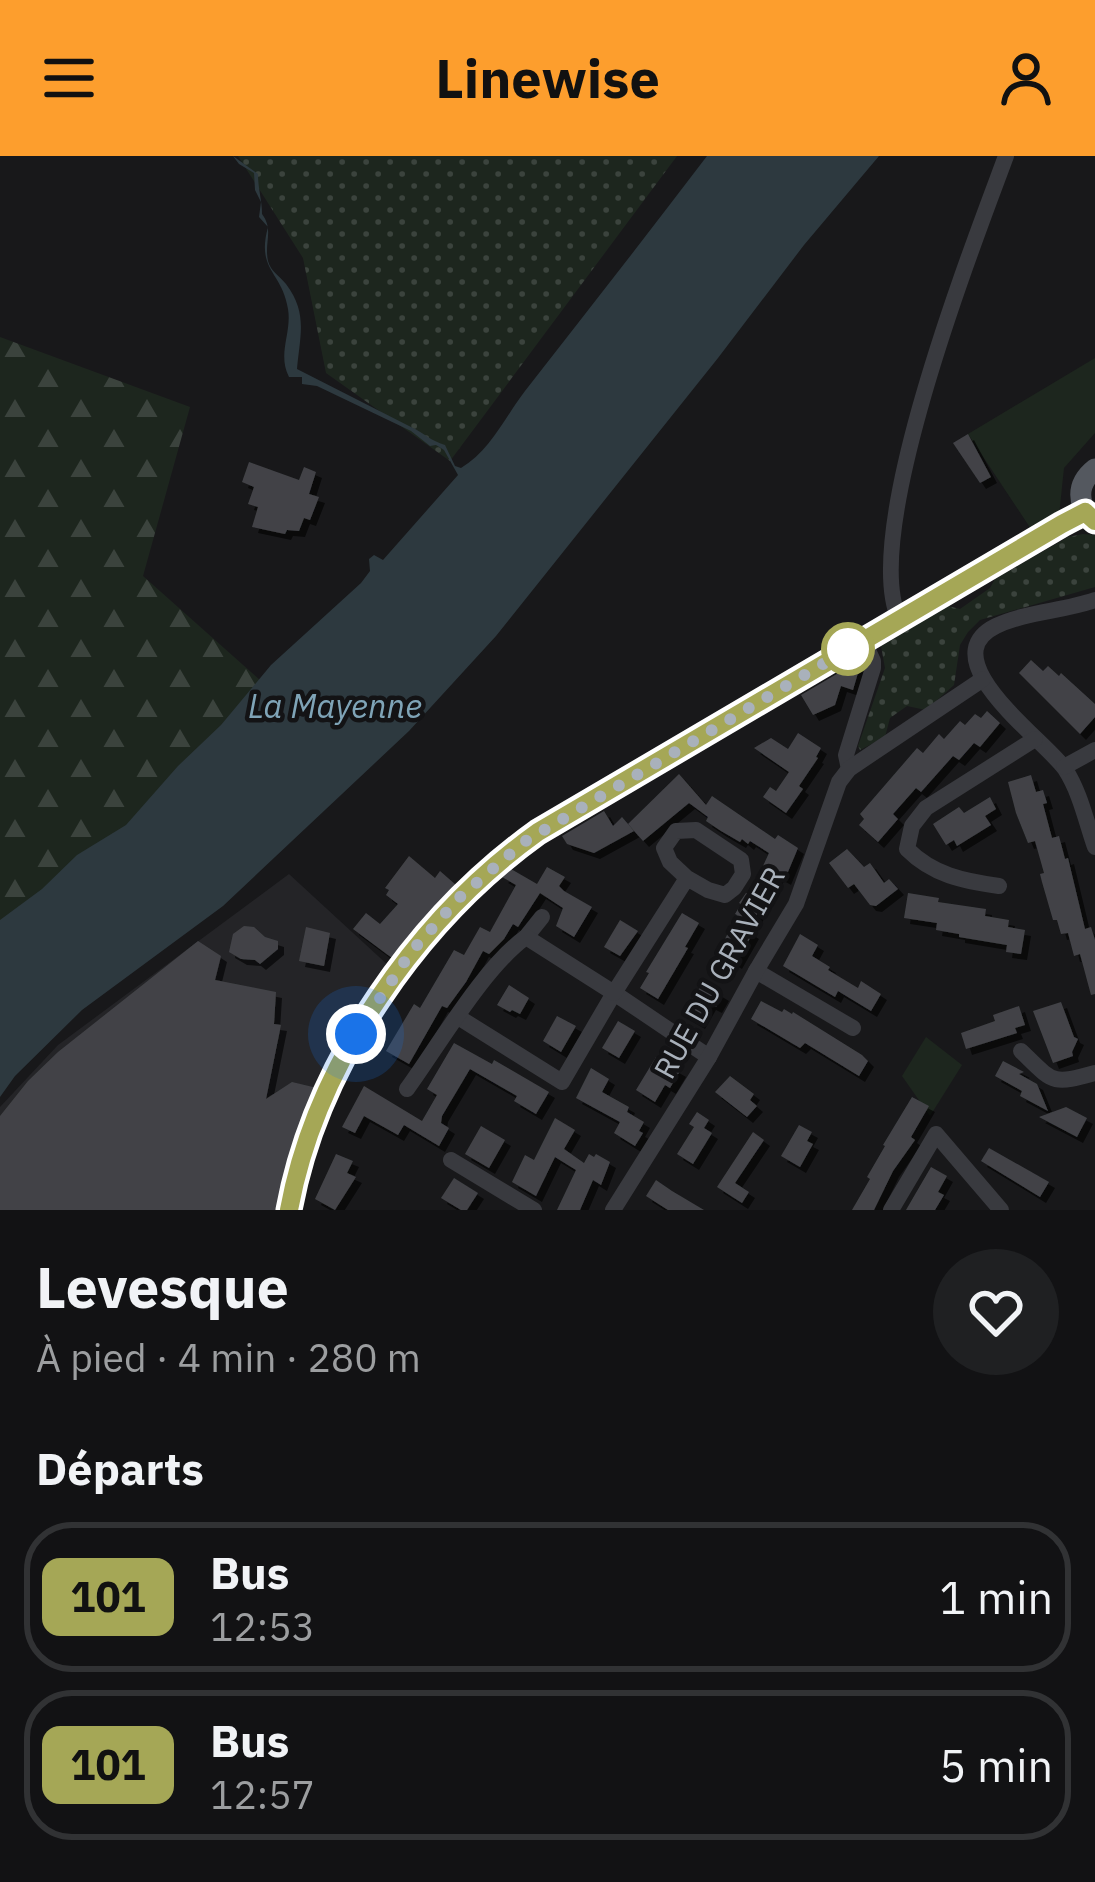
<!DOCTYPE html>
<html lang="fr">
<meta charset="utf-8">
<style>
:root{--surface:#121214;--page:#1f2022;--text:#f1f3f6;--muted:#9c9ea0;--line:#313234;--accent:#fd9e2d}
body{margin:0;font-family:"IBM Plex Sans",sans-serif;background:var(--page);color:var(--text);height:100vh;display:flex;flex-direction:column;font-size:45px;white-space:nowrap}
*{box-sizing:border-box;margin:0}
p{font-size:39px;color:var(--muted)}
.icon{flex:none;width:66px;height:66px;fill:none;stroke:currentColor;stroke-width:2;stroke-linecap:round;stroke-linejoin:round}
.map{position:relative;height:1054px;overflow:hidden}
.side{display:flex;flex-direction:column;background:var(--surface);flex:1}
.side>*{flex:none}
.badge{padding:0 24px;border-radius:18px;font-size:42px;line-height:78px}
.you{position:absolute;width:60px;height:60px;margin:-30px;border:9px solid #fff;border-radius:50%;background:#1a73e8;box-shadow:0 0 0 18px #1a73e833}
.map>.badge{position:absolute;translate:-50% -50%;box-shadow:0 0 0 6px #fff}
h2{padding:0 36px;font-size:45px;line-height:108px}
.round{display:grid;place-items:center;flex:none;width:126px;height:126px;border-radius:63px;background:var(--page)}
.overview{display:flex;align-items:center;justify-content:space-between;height:204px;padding:0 36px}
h1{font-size:57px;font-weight:800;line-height:90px}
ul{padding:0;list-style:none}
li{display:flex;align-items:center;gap:36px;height:150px;margin:0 24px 18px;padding:0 12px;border:6px solid var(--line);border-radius:48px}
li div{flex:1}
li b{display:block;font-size:45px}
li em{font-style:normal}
li .badge{min-width:132px;font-weight:700;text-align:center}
header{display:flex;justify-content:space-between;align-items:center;height:156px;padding:0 36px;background:var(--accent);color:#111;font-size:54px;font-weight:800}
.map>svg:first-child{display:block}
</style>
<header><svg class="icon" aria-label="menu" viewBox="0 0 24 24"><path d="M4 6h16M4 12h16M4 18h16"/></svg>Linewise<svg class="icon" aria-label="person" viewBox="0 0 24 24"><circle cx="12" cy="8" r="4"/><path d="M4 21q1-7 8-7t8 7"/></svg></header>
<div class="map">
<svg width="1095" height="1054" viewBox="0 0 1095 1054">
<defs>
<pattern id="grass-dots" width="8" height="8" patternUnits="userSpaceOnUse" patternTransform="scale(3)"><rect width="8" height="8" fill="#1d261e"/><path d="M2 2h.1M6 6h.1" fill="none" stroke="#3b433d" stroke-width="1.8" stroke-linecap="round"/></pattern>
<pattern id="forest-firs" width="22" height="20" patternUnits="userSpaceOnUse" patternTransform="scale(3)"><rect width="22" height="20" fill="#1d261e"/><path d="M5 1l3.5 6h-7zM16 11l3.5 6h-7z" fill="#3b433d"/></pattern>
<filter id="shadow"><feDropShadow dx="6" dy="6" stdDeviation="0" flood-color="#0009"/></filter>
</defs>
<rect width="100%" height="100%" fill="#18181a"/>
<polygon fill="#242427" points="289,718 390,811 334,921 292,1054 0,1054 0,951 58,889"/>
<g fill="url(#grass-dots)">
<polygon points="238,0 677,0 450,305 326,217 303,102"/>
<polygon points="1083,378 1095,379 1095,431 980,464 968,476 960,489 954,529 926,554 907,550 890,562 885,581 860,594 858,590 885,512 881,490 948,450 960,453 990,432 995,423 1068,381"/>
</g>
<polygon fill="url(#forest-firs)" points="0,181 190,251 143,420 270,533 115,694 0,776"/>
<g fill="#1d261e">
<polygon points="1095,202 1095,277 1064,312 1059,360 1031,373 968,278"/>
<polygon points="926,881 962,909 930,960 902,920"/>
</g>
<path fill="#2d393f" d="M233,0L258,18C258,33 262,44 262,58C274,74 264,86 268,105C271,116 279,119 286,128C308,157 300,179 297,213C335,232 373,252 411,271C424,277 431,285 445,289L455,310L461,312C490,295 505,261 525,235C586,157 647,79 707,0H879L804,89L718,202L496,480L409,575L223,750L82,854L15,920L0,941V764L42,733L77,699L126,669L178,610L221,569L271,509L361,427L370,415L369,403L374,399L383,404L458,319L444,294L436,289L430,290L411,275L317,230L302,228V221H289C277,198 292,177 288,153C282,115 256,115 268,71L259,61L261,46L255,34L254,17L239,8Z"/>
<g fill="#424347" filter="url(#shadow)">
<polygon points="968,278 991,321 980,327 953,287"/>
<polygon points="249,306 299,324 304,311 316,316 309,338 319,341 310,364 304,362 299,375 287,374 285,378 252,371 258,351 248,348 254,331 242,326"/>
<polygon points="1031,504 1043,515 1048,510 1059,520 1061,517 1095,548 1095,561 1080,578 1019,517"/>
<polygon points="857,506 860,510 853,534 841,530 835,549 813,559 801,539"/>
<polygon points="987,555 1000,567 980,591 974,587 959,604 953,600 921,636 916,632 893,658 898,663 878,686 859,669 864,663 860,658 917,592 923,597 939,578 944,583 960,565 965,569 975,558 981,562"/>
<polygon points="798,577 821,592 816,601 818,602 799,630 803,633 786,657 763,641 770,631 776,635 789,616 754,592 771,582 788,593"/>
<polygon points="679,618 706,649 712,640 775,683 778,679 798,692 785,723 778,719 775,725 764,719 768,713 763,710 769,697 750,685 748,688 742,683 740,686 721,675 706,665 708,661 689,647 643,685 628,668"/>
<polygon points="1031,619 1036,636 1043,634 1047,647 1043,648 1052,682 1059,680 1065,703 1068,702 1085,773 1091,771 1095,784 1095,838 1091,839 1080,798 1074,800 1068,777 1061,778 1057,764 1053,764 1042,726 1040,718 1044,717 1035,685 1028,687 1016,657 1008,626"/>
<polygon points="990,641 996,653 985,660 991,669 957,690 954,684 946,689 933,668 959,651 964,657"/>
<polygon points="604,655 613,670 622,661 634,675 594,697 567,688 562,680"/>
<polygon points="847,693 864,711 870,707 884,727 889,723 898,733 876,750 870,749 854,728 848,732 829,707"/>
<polygon points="409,700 435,722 440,715 456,729 392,802 353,773 366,757 380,768 398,748 386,739 389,734 385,732"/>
<polygon points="547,711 565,721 559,730 564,735 592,751 574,781 556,770 563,752 540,737 518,771 513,768 504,783 489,798 483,795 466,826 447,852 442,850 409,908 386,895 414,848 420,852 454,794 464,799 480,771 490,776 516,729 502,721 511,713 537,728"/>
<polygon points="746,737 764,747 748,774 753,777 736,807 721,798 726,789 723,787 737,759 735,758 741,748 739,747"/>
<polygon points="908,737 939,742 938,746 986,753 985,760 1009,764 1008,771 1025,774 1021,798 1006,796 1007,789 959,781 959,778 936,774 937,767 904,762"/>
<polygon points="682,757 699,767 685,791 688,792 658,843 640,832 649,817 646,816"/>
<polygon points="620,764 638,775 620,800 604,791"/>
<polygon points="244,770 254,771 265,781 278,785 278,793 260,808 255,804 241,803 229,796 233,778"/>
<polygon points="306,771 330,777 324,810 299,805"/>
<polygon points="800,778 818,789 812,800 830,811 828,814 858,832 861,825 881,838 871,855 838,835 835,841 783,810"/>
<polygon points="198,785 221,800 215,824 276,836 274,868 281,869 266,943 292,926 317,932 290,1001 277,1054 0,1054 0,960 28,925 58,896"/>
<polygon points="703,827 723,839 716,851 710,848 699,867 682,857"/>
<polygon points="509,829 529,842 520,858 512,854 510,856 497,849"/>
<polygon points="761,845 782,856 784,853 792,858 793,856 862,899 868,905 859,920 805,887 800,892 751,863"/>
<polygon points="1061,846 1074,881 1078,883 1072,896 1073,900 1053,907 1033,855"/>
<polygon points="1019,850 1025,869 1015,872 1017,877 966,893 961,877 995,865 993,859"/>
<polygon points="557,860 576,870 561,896 543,885"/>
<polygon points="618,865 635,875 619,902 602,892"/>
<polygon points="454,887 492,908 494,904 549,936 536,958 514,945 517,940 470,913 442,960 441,967 449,972 439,990 404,969 398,979 364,960 355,977 342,971 364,930 422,965 437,939 427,933"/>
<polygon points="656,901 680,915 670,932 665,929 655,946 636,934"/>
<polygon points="1003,905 1024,916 1019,918 1037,928 1048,955 1020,940 1022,935 995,920"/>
<polygon points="591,912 609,923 602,936 629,951 627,956 644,966 639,975 643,977 635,990 614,977 620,966 576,942"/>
<polygon points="730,920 754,938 750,944 757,950 747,961 715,936"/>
<polygon points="912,941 929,950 911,981 915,984 893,1015 874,1054 852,1054 870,1023 867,1021 885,990 883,989"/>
<polygon points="1066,951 1087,962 1077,981 1039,961"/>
<polygon points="697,956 709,964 704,972 712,977 693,1008 677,998 694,971 689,968"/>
<polygon points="555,962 575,974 564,993 584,1007 589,998 594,1001 596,998 610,1006 601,1029 593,1024 580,1054 557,1054 576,1014 555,1001 536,1040 512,1026 525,999 534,1004"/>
<polygon points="799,969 812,976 807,985 813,988 800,1011 781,1000"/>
<polygon points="481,970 505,984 489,1012 465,998"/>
<polygon points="753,976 764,984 735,1027 749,1036 742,1047 717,1031"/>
<polygon points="989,992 1049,1026 1040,1041 981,1005"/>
<polygon points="336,998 353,1005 347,1017 356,1021 335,1054 315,1043"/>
<polygon points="931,1011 947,1020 938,1036 944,1039 935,1054 906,1054"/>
<polygon points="454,1022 478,1037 467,1054 461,1054 441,1042"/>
<polygon points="656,1024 672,1035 704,1054 668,1054 646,1040"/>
</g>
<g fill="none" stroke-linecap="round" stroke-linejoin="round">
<g stroke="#393a3f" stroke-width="16">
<path d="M1095,444C1064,455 1025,456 996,470C929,503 1045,584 1065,613C1080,636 1086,665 1095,691"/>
<path d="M899,463C860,377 972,92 1006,0"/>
<polyline points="1064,611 1095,594"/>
<polyline points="849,613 846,599 873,512 873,505 863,484"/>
<path d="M999,730C963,725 933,719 907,693L912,670L926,652L1035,583"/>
<polyline points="526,781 542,761"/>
<polyline points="756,815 853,872"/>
<polyline points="458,861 562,926 614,837 709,901"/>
<path d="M1021,895C1054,927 1051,929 1095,917"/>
<path d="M407,933C439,889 484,811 526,781L614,837L687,722L708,734L725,739L734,732L743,718L741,704L696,674L676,675L664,692L670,706L687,722"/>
<polyline points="451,1004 534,1054"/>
<polyline points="289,1054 302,1005 320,957 356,878 411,796 485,719 524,686 583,649 770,538 1086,356"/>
<polyline points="613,1054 709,901 756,815 796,748 839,626 849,613 983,523"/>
<polyline points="891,1054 936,978 1001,1054"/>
</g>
<path stroke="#54585f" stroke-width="21" d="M1095,313C1076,328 1076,349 1095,365"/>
</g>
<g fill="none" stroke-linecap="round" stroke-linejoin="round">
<defs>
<path id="line" d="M289,1054C316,907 418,762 538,676L1062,368L1085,356L1095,365"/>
</defs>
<use href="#line" stroke="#fff" stroke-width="27"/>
<use href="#line" stroke="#a5a756" stroke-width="18"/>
<polyline stroke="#a9b1bb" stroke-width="12" stroke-dasharray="0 21.6" points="356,878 411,796 460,741 524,686 848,493"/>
</g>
<circle fill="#fff" stroke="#a5a756" stroke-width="6" cx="848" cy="493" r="24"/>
<g text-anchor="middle" stroke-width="9" stroke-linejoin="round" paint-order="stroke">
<g font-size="30" fill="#a9b1bb" stroke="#131315">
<text transform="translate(720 817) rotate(-61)" y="10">RUE DU GRAVIER</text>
</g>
<g font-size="33" font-style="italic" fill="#7fa4b7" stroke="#131315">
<text x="335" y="562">La Mayenne</text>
</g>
</g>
</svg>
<div class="you" style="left:356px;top:878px"></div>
</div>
<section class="side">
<div class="overview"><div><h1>Levesque</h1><p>À pied · 4 min · 280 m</p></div><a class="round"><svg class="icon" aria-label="heart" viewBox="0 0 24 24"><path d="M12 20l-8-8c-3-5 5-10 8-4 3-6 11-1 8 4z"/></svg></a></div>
<h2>Départs</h2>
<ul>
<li><span class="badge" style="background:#a5a756;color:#111">101</span><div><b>Bus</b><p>12:53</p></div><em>1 min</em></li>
<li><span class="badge" style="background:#a5a756;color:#111">101</span><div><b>Bus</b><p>12:57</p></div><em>5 min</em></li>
</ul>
</section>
